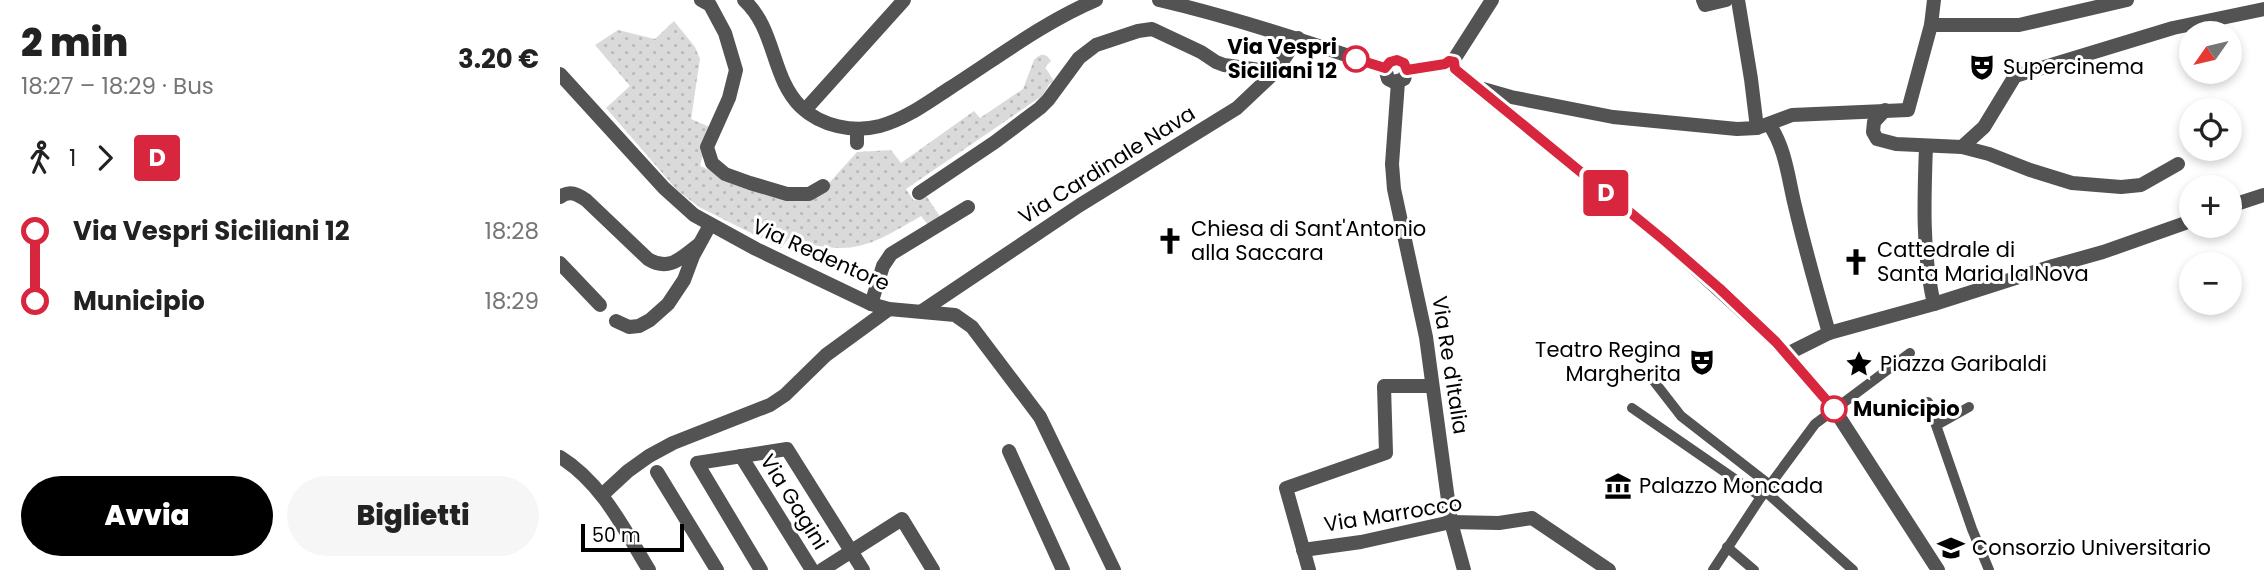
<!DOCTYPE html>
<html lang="it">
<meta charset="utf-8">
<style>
:root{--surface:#fff;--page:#f6f6f6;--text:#222;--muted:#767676;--accent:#000}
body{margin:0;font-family:Poppins,sans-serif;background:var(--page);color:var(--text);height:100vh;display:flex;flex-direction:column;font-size:26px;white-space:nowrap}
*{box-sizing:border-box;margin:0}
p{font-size:23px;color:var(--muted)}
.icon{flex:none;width:38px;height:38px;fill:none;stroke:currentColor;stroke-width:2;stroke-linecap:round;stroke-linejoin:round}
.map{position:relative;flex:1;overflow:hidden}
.drawer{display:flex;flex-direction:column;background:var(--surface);width:560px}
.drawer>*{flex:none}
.badge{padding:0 14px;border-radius:5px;font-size:24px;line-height:46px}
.needle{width:46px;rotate:236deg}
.buttons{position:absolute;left:1619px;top:21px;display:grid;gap:14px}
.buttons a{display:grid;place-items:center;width:63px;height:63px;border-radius:50%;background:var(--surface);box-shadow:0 4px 10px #0003;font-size:35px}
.scale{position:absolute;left:21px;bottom:18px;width:103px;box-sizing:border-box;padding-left:7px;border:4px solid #000;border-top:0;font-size:19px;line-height:24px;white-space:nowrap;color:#000;-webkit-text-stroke:5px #fff;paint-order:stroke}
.map>.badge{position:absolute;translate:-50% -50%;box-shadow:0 0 0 4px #fff}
.legs{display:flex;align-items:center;gap:10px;height:77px;padding:0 21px;font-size:23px}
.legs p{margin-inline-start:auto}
.headline{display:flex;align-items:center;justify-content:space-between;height:119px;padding:0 21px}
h1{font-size:38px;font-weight:800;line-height:52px}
.primary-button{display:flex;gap:14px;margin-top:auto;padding:14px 21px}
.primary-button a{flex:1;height:80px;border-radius:42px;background:var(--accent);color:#fff;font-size:28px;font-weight:800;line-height:80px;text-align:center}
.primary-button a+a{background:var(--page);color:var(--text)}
ul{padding:0 21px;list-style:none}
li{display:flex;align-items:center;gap:24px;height:70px;font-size:26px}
li i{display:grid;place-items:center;width:10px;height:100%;margin:0 9px;background:currentColor}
li i::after{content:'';width:18px;height:18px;margin:-9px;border:5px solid;border-radius:50%;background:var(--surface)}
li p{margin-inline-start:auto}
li:first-child i{background:linear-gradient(#0000 50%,currentColor 0)}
li:last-child i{background:linear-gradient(currentColor 50%,#0000 0)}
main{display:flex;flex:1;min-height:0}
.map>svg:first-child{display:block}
</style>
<main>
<section class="drawer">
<div class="headline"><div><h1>2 min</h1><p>18:27 – 18:29 · Bus</p></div><b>3.20 €</b></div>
<div class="legs"><svg class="icon" aria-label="walk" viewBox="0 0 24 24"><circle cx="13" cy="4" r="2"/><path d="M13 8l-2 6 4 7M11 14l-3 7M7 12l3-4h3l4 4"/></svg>1<svg class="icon" aria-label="forward" viewBox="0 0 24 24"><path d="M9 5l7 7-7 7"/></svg><b class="badge" style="background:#d7263d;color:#fff">D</b></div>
<ul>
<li><i style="color:#d7263d"></i><b>Via Vespri Siciliani 12</b><p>18:28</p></li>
<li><i style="color:#d7263d"></i><b>Municipio</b><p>18:29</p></li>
</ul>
<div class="primary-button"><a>Avvia</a><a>Biglietti</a></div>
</section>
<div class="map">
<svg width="1704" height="570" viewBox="0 0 1704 570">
<defs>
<pattern id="green-dots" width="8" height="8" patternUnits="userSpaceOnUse" patternTransform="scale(1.75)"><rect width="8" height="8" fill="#dadada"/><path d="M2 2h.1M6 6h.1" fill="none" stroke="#b9b9b9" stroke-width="1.8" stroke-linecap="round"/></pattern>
</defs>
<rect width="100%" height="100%" fill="#fff"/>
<path fill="url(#green-dots)" d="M114,21L135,47L140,59L131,119L150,127L140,166L220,198L258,192L270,182L297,152L331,150L341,163L414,111L420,118L463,89L474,60C481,53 486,53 491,61L485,67L495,83H490L482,96L346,189L354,201L365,194L381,218L369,226L361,216C305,249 292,256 228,239L221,248L139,207L117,190L46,108L70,86L35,45L58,30L95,39Z"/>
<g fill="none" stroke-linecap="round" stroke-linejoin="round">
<g stroke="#535353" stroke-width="10">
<polyline points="1093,380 1121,416 1211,486"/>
<polyline points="1368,402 1412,529 1429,570"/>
<polyline points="1072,408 1201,497"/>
<polyline points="1377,425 1409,407"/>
<polyline points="1206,492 1293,570"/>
<polyline points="1167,547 1194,570"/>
<polyline points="1153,570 1201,497 1255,424 1350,353"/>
</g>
<g stroke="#535353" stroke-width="14">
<polyline points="141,0 150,5 165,33 176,70 169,98 147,147 152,163 165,174 190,183 227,194 249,194 263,186"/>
<polyline points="1143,0 1145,5 1166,0"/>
<polyline points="1178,0 1191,79 1197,128"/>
<polyline points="1371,25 1459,25 1567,0"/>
<polyline points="893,61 932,0"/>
<polyline points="838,82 832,164 834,189 866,337 891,522 904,570"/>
<polyline points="245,110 344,0"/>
<polyline points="1325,110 1314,122 1313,132 1317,139 1336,144 1402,147 1429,154 1470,170 1512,183 1561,187 1581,185 1618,164"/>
<path d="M1209,124C1226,149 1228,178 1235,206C1245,249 1257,291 1269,333"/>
<polyline points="297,129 297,143"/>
<path d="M1366,146C1364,199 1362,252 1374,304"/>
<polyline points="1402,147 1424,127 1455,76 1613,28 1704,9"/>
<polyline points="359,193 435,142 480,108 488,100 519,58 536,45 578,31 592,29 641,52 656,62 664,65 715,72"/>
<path d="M0,197C10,190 17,194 26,200L88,259C109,272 121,258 138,245"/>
<polyline points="1670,206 1704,195"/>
<polyline points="0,263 40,305"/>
<polyline points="311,304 323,266 331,254 408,207"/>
<polyline points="362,311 520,205 677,108 715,72 738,38"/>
<polyline points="56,321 69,327 79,326 90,320 108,304 124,280 133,256 150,225"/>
<polyline points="1227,354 1269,333 1374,304 1493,266 1543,252 1631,221"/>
<polyline points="449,451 503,570"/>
<polyline points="181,456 252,570"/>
<path d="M0,457C42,483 64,529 89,570"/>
<polyline points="97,472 157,570"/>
<polyline points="42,495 68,471 89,456 113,443 210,405 225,395 266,355 329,309"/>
<polyline points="743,550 801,542 891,522 939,523 972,518 1049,570"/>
<polyline points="201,570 137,463 227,449 303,570"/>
<polyline points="262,570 342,519 373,570"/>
<polyline points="749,570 726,488 826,453 824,386 872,386"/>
</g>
<g stroke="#535353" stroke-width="14">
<path d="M184,0C216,29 211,78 241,107C261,126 293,133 320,126C346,119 368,102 390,88C437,58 484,22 536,0"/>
<path d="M599,0C676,18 750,43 825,68"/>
<polyline points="825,68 828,79 834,82 844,79 847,70"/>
<polyline points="825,68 830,62 837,60 844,63 847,70"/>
<polyline points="847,70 885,64 891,60 895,64 895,70"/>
<polyline points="895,70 1105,241 1216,342 1274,409 1378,570"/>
<polyline points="0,74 104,188 134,215 196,249 311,304 329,309 395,315 412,327 480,417 554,570"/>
<polyline points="923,89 951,97 1053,117 1177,129 1197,128 1232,115 1348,110 1371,25 1374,0"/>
</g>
</g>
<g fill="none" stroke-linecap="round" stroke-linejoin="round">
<defs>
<polyline id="line-1" points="796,59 825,68 830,62 837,60 844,63 847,70 885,64 889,61 894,62 895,69 1105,241 1159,288 1216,342 1274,409"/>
</defs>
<use href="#line-1" stroke="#fff" stroke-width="16"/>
<use href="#line-1" stroke="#d7263d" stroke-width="10"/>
</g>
<defs>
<symbol id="theatre-bare" viewBox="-9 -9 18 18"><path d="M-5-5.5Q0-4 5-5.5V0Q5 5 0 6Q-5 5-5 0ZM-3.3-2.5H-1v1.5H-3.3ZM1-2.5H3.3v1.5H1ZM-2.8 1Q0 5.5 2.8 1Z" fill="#000" stroke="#fff" stroke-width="2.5" paint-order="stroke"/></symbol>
<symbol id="church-bare" viewBox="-9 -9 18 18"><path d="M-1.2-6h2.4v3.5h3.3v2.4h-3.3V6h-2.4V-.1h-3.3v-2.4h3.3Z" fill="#000" stroke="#fff" stroke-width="2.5" paint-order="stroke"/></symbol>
<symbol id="sight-bare" viewBox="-9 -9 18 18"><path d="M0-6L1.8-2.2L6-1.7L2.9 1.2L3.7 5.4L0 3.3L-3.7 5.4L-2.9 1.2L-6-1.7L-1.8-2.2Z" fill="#000" stroke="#fff" stroke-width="2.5" paint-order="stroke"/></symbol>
<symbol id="museum-bare" viewBox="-9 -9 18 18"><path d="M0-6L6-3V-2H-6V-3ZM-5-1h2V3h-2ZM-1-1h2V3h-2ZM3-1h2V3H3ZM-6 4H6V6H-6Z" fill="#000" stroke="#fff" stroke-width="2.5" paint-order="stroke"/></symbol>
<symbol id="university-bare" viewBox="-9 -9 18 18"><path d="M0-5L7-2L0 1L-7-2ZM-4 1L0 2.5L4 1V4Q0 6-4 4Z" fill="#000" stroke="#fff" stroke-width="2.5" paint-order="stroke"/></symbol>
</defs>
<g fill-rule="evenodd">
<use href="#theatre-bare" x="1403" y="48" width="38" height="38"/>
<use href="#church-bare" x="591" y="222" width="38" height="38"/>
<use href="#church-bare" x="1277" y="243" width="38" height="38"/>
<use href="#theatre-bare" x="1123" y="343" width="38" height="38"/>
<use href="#sight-bare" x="1280" y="345" width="38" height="38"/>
<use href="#museum-bare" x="1039" y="467" width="38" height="38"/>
<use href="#university-bare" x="1372" y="529" width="38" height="38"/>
</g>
<g fill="#fff" stroke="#d7263d" stroke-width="3.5">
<circle cx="796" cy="59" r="12"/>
<circle cx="1274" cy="409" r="12"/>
</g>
<g text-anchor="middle" stroke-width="6" stroke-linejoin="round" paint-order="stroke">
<g font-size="21" font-weight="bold" fill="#000" stroke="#fff" text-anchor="end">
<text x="777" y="54">Via Vespri<tspan x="777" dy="24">Siciliani 12</tspan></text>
<text x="1293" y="416" text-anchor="start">Municipio</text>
</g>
<g font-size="21" fill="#000" stroke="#fff" text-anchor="start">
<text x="1443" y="74">Supercinema</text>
<text x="631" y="236">Chiesa di Sant'Antonio<tspan x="631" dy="24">alla Saccara</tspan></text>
<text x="1317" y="257">Cattedrale di<tspan x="1317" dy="24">Santa Maria la Nova</tspan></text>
<text x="1121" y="357" text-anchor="end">Teatro Regina<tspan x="1121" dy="24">Margherita</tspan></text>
<text x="1320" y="371">Piazza Garibaldi</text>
<text x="1079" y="493">Palazzo Moncada</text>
<text x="1412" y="555">Consorzio Universitario</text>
</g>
<g font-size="21" fill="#000" stroke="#fff">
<text transform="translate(547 165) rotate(-32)" y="7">Via Cardinale Nava</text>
<text transform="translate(261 255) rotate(24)" y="7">Via Redentore</text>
<text transform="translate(890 365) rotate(81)" y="7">Via Re d'Italia</text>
<text transform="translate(234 502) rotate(58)" y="7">Via Gagini</text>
<text transform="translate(833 514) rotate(-9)" y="7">Via Marrocco</text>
</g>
</g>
</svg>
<div class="buttons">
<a><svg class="needle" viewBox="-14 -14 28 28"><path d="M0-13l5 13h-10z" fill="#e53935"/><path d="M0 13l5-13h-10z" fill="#767676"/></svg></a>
<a><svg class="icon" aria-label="locate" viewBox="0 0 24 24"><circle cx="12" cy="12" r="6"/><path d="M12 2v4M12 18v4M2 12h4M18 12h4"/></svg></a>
<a>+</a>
<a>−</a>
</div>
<div class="scale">50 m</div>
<b class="badge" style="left:1046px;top:193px;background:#d7263d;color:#fff">D</b>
</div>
</main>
